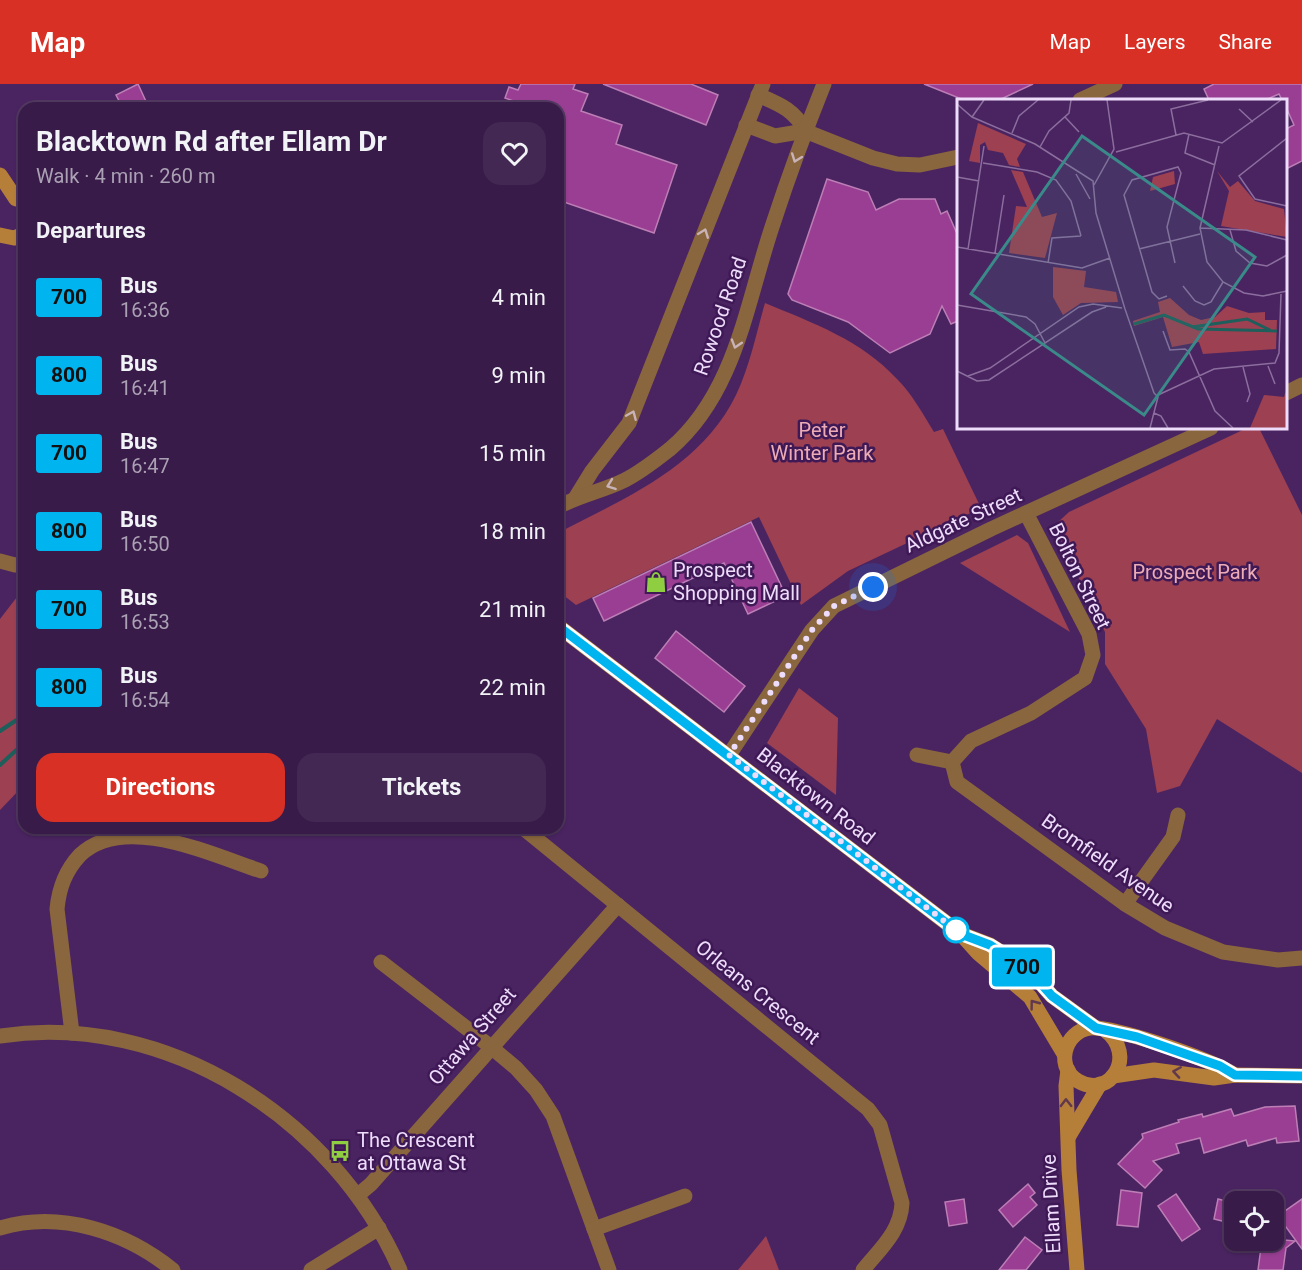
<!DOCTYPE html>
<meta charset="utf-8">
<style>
:root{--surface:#381b49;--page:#432853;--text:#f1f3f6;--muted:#aba1b4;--line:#523961;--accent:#d93025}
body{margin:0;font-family:Roboto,sans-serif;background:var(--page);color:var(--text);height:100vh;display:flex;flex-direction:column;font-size:22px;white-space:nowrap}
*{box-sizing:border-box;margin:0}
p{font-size:20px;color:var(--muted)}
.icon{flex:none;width:33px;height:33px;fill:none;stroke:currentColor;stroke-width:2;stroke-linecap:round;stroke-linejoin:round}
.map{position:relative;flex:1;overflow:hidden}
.side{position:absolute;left:18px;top:18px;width:546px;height:732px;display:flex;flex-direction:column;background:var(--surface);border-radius:18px;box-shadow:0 2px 4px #0004,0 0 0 2px var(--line)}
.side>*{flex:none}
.badge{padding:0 12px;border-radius:4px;font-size:21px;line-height:39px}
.fabs{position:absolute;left:1224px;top:1107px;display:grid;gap:12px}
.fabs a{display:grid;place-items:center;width:60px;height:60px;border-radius:12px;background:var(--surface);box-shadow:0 2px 4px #0004,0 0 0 2px var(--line);font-size:30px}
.you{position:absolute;width:30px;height:30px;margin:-15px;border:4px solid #fff;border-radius:50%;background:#1a73e8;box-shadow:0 0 0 9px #1a73e833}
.map>.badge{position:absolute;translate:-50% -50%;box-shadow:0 0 0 3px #fff}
h2{padding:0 18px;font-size:22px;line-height:54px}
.round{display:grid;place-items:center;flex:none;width:63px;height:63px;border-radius:18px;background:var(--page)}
.overview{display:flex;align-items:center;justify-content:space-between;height:102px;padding:0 18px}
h1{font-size:28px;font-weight:700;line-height:45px}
.cta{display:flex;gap:12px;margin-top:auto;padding:12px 18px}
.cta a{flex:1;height:69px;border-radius:18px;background:var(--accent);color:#fff;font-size:24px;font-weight:700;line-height:69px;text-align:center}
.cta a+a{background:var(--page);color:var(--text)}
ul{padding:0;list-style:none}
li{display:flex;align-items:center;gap:18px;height:78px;padding:0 18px}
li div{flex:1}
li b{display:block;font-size:22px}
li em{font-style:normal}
li .badge{min-width:66px;font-weight:700;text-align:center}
header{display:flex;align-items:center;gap:36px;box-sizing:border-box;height:84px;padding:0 30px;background:var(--accent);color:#fff}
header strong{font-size:28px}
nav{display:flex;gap:33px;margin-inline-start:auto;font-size:21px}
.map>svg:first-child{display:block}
</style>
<header>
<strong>Map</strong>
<nav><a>Map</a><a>Layers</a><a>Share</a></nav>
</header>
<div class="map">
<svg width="1302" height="1186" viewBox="0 0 1302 1186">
<rect width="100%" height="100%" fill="#4a2461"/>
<g fill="#9c4052">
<path d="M765,219C813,239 861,256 897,295C912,310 923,330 934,348L943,345L981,424L848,487L801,521L759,433L576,521L558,507V449C625,414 701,383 736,311C750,282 756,250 765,219Z"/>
<polygon points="1247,344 1259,344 1302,431 1302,689 1217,635 1180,702 1157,709 1146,645 1105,580 1105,548 1056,447 1057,439 1069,428"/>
<polygon points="1017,451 1028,459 1070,548 960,479"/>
<polygon points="17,513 24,515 24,701 0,726 0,535"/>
<polygon points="799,604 838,634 836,711 767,659"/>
<polygon points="766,1152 779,1186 738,1186"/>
</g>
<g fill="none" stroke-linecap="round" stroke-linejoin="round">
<g stroke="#1e5e5b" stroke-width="4">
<polyline points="0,647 24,631"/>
<polyline points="0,681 24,659"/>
</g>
</g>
<g fill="#993e93" stroke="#bd7eb6" stroke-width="1.5">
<polygon points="138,0 149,24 123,24 116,11"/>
<polygon points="521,0 575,0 573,5 588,10 581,27 622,41 616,60 677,81 654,149 558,116 558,24 533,24 505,14 509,3 518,6"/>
<polygon points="603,0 691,0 718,11 706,41"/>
<polygon points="924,0 1033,0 999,16 964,16"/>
<polygon points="1214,0 1302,0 1302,77 1286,85 1286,45 1294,41 1286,23 1286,16 1282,16 1279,10 1265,16 1209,16 1204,5"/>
<polygon points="827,95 868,108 876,126 899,115 935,115 941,130 947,127 958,152 958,237 951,240 942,222 930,250 890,269 848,238 792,216 788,210"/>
<polygon points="751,438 786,512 748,530 724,479 604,537 593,514"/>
<polygon points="676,547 745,602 724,628 655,574"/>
<polygon points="1295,1022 1299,1057 1277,1059 1276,1054 1248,1062 1246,1056 1204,1069 1200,1054 1176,1060 1179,1069 1153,1077 1162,1086 1145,1104 1118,1080 1143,1054 1142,1050 1179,1038 1178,1036 1202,1030 1203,1033 1231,1025 1234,1032 1265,1023"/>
<polygon points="1028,1100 1035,1109 1030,1113 1037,1121 1013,1143 999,1126"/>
<polygon points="1121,1106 1142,1109 1138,1143 1117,1141"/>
<polygon points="1176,1110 1200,1145 1182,1157 1158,1122"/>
<polygon points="964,1115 967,1139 949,1142 945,1118"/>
<polygon points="1218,1115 1234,1119 1234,1140 1214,1135"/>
<polygon points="1302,1115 1302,1165 1278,1132"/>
<polygon points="1025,1153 1042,1166 1026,1186 999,1186"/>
<polygon points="1274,1155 1295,1157 1286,1164 1283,1186 1258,1186 1262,1156"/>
</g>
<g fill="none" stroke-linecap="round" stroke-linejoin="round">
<g stroke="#89663d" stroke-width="15">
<path d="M758,11C779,20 795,26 805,47"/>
<polyline points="1080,16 1115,0"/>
<polyline points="746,41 775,52 805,47 873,74 897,80 920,81 958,73"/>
<polyline points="1286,309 1302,301"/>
<polyline points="576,413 592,387 629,339 763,0"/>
<path d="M558,423C580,411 603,407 625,396C641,388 656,376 670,365C737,308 747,215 774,137C789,91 806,45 824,0"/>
<polyline points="0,477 15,481 24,480"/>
<polyline points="729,671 812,546 834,522 991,445 1211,344"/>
<polyline points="917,671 952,678"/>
<polyline points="952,678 957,698 1125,820 1165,844 1223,868 1278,876 1302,874"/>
<polyline points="952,678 971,657 1031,629 1085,594 1093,571 1089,550 1026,429"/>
<path d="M523,744L868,1025L880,1041L902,1119C901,1147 880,1165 863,1186"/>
<polyline points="1125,820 1173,753 1178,731"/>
<polyline points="381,878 491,963 516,984 536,1006 553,1032 609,1186"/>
<path d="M72,949L57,825C59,804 65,787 80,771C124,729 210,770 261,787"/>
<path d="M0,952C167,927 334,1035 400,1186"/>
<polyline points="358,1111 371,1100 618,821"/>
<path d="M0,1144C61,1126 126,1148 173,1186"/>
<polyline points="594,1145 685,1112"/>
<polyline points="311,1186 379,1144"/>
</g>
<g stroke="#b57f39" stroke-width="15">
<polyline points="0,91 16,115"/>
<polyline points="0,151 14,154 24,150"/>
<polyline points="558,542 961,850 978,869 1030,913 1064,970"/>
<polyline points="964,851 990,861 1012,875 1035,893 1052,912 1096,944"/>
<path d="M1105,946C1138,971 1110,1016 1078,997C1052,981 1067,941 1097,944C1130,948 1207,974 1235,991"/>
<polyline points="1068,986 1066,1002 1069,1086 1077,1186"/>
<polyline points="1113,992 1154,986 1214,994 1235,991 1302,992"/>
<polyline points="1069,1052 1100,1000"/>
</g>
</g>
<defs><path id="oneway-chevron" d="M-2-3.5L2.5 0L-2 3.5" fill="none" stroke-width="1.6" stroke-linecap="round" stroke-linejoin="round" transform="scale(1.5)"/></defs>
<g stroke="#cab3b8">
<use href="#oneway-chevron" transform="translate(796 74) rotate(110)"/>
<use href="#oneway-chevron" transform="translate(704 149) rotate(-69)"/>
<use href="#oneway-chevron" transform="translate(736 260) rotate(107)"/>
<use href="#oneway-chevron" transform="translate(632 331) rotate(-67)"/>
<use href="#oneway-chevron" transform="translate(611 401) rotate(160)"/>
</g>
<g stroke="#62384d">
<use href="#oneway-chevron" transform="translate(1034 920) rotate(-127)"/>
<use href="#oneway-chevron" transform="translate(1177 988) rotate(-171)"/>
<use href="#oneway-chevron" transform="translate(1066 1019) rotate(-91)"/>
</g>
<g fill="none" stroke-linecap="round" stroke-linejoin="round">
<defs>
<polyline id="line" points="558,542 961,850 990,861 1012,875 1035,893 1052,912 1096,944 1137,953 1220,982 1235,991 1302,992"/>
</defs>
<use href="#line" stroke="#fff" stroke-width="14"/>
<use href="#line" stroke="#00b5ef" stroke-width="9"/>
<polyline stroke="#eddcfa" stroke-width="6" stroke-dasharray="0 10.8" points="873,503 834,522 812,546 729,671 961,850 956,846"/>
</g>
<defs>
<symbol id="shop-bare" viewBox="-9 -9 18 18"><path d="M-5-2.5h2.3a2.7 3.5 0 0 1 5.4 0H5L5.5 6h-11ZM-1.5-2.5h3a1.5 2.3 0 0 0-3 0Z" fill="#8fcd41" stroke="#3f1956" stroke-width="2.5" paint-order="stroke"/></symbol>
<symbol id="bus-bare" viewBox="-9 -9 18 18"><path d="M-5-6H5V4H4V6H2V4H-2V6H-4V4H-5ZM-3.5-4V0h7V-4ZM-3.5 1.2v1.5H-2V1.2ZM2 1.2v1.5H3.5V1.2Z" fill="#8fcd41" stroke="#3f1956" stroke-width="2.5" paint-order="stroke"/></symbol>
</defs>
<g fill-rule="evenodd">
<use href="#shop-bare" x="641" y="483" width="30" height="30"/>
<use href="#bus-bare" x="325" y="1052" width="30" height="30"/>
</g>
<circle fill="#fff" stroke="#00b5ef" stroke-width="3" cx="956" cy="846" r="12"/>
<g text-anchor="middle" stroke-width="5" stroke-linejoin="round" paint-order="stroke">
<g font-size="20" fill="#eddcfa" stroke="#3f1956">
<text transform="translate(720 232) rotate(-71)" y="7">Rowood Road</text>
<text transform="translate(963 436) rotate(-25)" y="7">Aldgate Street</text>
<text transform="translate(1080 492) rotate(64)" y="7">Bolton Street</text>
<text transform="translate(816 712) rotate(38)" y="7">Blacktown Road</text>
<text transform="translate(1108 779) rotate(35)" y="7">Bromfield Avenue</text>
<text transform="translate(758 908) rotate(39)" y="7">Orleans Crescent</text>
<text transform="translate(472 952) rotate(-49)" y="7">Ottawa Street</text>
<text transform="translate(1051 1120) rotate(-93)" y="7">Ellam Drive</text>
</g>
<g font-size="20" fill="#edacb5" stroke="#3f1956">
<text x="822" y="353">Peter<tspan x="822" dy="23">Winter Park</tspan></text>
<text x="1195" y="495">Prospect Park</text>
</g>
<g font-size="20" fill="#eddcfa" stroke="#3f1956" text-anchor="start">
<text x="673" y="493">Prospect<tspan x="673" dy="23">Shopping Mall</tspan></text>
<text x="357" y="1063">The Crescent<tspan x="357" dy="23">at Ottawa St</tspan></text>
</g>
</g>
<g transform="translate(957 15)">
<rect width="330" height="330" fill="#4a2461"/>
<path d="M21,24L69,45L60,60L63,68L52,66L46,54L31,51L28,43L23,46V64L12,62ZM54,71L66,73L85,118L100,114L88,159L52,154L59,107L70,108ZM217,72L218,85L193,92L196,78ZM260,72L273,88L281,82L298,102L327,110L330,138L264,127L272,92ZM96,168L129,172L127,188L159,193L161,203L124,204L106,216L96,198ZM213,199L232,216L244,221L258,218L270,207L292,214L308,213V221H320L319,250L246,255L242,243L215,248L206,218L177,227L176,222L203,213L201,203ZM330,288V329H293L307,296L327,298Z" fill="#9c4052"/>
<path fill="none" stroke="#1e5e5b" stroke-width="3" d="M177,225L207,216L241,230L320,232M235,228L290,220L313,231"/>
<path fill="none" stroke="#8b6e9e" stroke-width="1.5" d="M0,5L15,18L78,45L136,82L139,114L168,210M282,10L296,23M15,18L27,1M108,18L122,33M55,34L62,17L81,1M232,35L228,54L258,66M219,36L214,10L251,1M330,39L282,77L298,100L330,107M262,47L243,129L250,163L266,183L287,194L306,197L330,192M83,48L92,32L112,14L114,1M159,53L227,34L265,44L324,1M26,64L80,73L99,81L114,102L124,137M119,75L133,100M0,78L22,82M137,86L157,50L150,1M243,129L289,131L330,141M273,131L279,152L293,164L310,167L330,156M0,148L125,169L153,159M11,150L27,47M182,150L243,135M38,154L47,96M91,164L95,139L124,137M226,187L238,202L247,206L254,203L266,183M210,197L202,200L195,193L167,96L175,81L221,68L224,74L210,128L218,164M0,206L69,218L78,225L88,244M168,210L197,294M206,232L213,251L228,250L232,253L258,312L276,329M311,267L318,285M286,268L293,295L290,303M0,272L20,282L32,281L135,213L149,208M11,277L33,269L122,208L136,205L165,209M201,296L257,270L318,264L322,254L324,195M197,314L204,317L211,329M193,329L201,298L197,294"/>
<path fill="#3b8a8a" fill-opacity="0.15" stroke="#3b8a8a" stroke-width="3" d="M125,37L298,158L187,316L14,195Z"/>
<rect width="330" height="330" fill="none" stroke="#eddcfa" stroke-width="3"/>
</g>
</svg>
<div class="fabs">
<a><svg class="icon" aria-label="locate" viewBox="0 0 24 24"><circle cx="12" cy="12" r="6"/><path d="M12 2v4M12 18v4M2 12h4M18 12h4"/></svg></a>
</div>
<div class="you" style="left:873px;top:503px"></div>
<b class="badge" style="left:1022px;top:883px;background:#00b5ef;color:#111">700</b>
<section class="side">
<div class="overview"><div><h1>Blacktown Rd after Ellam Dr</h1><p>Walk · 4 min · 260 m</p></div><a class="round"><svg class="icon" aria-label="heart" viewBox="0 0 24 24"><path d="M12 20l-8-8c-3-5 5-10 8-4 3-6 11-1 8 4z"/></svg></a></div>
<h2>Departures</h2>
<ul>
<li><span class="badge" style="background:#00b5ef;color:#111">700</span><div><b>Bus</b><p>16:36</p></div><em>4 min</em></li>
<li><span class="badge" style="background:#00b5ef;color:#111">800</span><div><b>Bus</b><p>16:41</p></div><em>9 min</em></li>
<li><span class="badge" style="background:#00b5ef;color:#111">700</span><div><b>Bus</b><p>16:47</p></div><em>15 min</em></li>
<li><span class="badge" style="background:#00b5ef;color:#111">800</span><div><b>Bus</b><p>16:50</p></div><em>18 min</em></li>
<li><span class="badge" style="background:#00b5ef;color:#111">700</span><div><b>Bus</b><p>16:53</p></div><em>21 min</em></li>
<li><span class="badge" style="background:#00b5ef;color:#111">800</span><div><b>Bus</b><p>16:54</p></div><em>22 min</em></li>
</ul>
<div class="cta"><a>Directions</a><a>Tickets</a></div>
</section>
</div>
